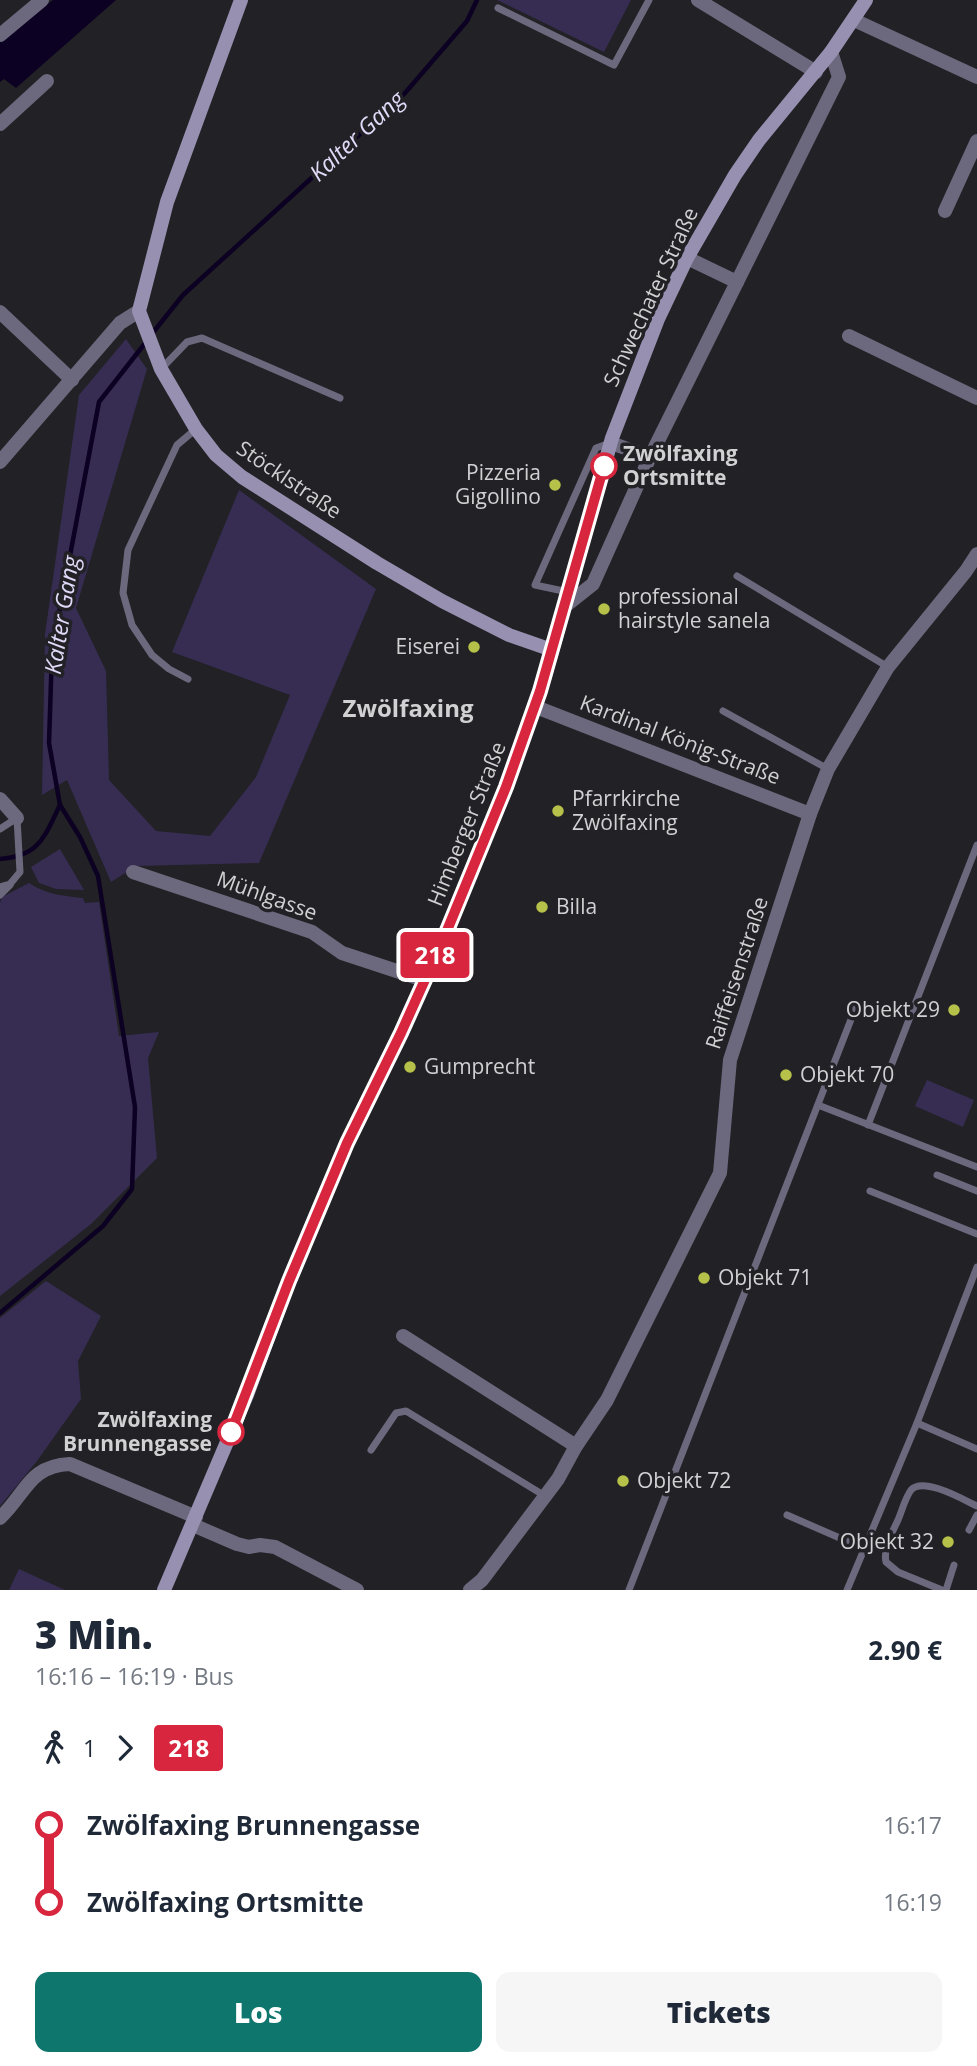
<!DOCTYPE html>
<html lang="de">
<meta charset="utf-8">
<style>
:root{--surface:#fff;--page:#f6f6f7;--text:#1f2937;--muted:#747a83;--accent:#0f766e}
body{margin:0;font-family:"Open Sans",sans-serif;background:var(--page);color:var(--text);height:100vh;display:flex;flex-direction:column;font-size:26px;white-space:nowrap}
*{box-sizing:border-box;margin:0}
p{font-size:23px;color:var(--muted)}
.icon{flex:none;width:38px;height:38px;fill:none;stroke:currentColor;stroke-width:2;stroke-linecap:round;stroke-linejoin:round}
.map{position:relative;height:1590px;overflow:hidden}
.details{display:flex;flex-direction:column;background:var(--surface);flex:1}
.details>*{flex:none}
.badge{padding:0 14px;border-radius:5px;font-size:24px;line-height:46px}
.map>.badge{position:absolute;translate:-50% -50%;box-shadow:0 0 0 4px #fff}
.legs{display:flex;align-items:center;gap:10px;height:77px;padding:0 35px;font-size:23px}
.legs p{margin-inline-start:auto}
.headline{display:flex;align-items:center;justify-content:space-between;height:119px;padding:0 35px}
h1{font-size:38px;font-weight:800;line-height:52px}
.action{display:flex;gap:14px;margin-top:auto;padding:14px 35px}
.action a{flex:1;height:80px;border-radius:14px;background:var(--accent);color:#fff;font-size:28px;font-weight:800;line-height:80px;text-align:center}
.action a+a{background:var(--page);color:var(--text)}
ul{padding:0 35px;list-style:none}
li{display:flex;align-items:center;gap:24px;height:77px;font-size:26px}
li i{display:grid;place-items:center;width:10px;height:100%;margin:0 9px;background:currentColor}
li i::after{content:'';width:18px;height:18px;margin:-9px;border:5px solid;border-radius:50%;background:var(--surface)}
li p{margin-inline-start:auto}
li:first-child i{background:linear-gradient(#0000 50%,currentColor 0)}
li:last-child i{background:linear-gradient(currentColor 50%,#0000 0)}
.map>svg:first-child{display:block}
</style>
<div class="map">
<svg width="977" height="1590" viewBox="0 0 977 1590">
<rect width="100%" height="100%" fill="#222125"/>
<g fill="#372d53">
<polygon points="497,0 631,0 604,52"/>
<polygon points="126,339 147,369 76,608 106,671 109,780 156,831 210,836 256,777 290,695 172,652 239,490 376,589 259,863 136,866 111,882 67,780 42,795 45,634 79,395"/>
<polygon points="60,849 84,890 56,889 39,883 31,867"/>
<path d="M29,883C45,894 63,896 83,898L85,903L99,902L119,1036L159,1032L148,1058L157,1158L91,1224L0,1296V903L2,897Z"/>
<polygon points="927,1080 974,1100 963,1127 915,1106"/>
<polygon points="46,1281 101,1316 78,1361 81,1399 37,1461 0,1506 0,1318"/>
<polygon points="19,1569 65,1590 9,1590"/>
</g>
<polygon fill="#0c0122" points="53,0 116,0 16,88 4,79 0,82 0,40"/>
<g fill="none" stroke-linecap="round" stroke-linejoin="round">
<g stroke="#0c0122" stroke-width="4.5">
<polyline points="151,335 183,295 405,93 467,21 477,0"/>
<path d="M0,859C40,856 44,837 60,805"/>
<polyline points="0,1313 103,1226 132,1189 135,1107 98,876 80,837 60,805 49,743 52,651 99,402 146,342"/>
</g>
<g stroke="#6c687d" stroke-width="7">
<polyline points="498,8 614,65 649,0"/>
<polyline points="162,368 187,342 202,338 340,398"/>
<polyline points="737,576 888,667"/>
<polyline points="568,592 535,585 596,448 610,443"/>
<polyline points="188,679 169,669 152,655 132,625 123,593 128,550 177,445 196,429"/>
<polyline points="723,711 828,769"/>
<polyline points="0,829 17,818 20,872 10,884 0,887"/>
<polyline points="0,895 10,885"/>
<polyline points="818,1105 977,1167"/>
<polyline points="868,1125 977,845"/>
<polyline points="937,1175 977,1191"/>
<polyline points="870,1191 977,1234"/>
<polyline points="917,1423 977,1449"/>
<polyline points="371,1450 396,1413 406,1411 545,1496"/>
<polyline points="787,1515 865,1549"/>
<polyline points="969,1530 977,1515"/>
<polyline points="629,1590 857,1004"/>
<polyline points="847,1590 917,1423 977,1267"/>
<path d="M942,1590L898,1572L886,1562C883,1548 892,1533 898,1520C902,1511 905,1498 911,1490C923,1476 964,1500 977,1506"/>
<polyline points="946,1590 954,1565"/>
</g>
<g stroke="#6c687d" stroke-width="14">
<polyline points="698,0 816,72"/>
<polyline points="854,20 977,77"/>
<polyline points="0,35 42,0"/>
<polyline points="0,124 47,81"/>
<polyline points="945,211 977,141"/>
<polyline points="687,258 737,282"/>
<polyline points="0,312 72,380"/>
<polyline points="849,336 977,398"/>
<polyline points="611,443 650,457"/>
<polyline points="0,462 120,323 139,311"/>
<polyline points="564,607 593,584 650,457 839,77 831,52"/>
<polyline points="536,707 810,814"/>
<polyline points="0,799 17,818"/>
<polyline points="133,872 312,932 342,953 424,980"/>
<polyline points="403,1336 576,1446"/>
<path d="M0,1518C27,1492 29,1466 70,1464L196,1517"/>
<polyline points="193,1525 237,1544 249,1547 260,1545 275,1547 357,1590"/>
<polyline points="470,1590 482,1580 558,1479 576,1446 607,1400 720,1173 730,1060 810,814 828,769 888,667 966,571 977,554"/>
</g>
<g stroke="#9790b1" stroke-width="14">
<polyline points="241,0 167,202 139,311 161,369 196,429 216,455 242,477 377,563 442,601 509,635 552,650"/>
<polyline points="164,1590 247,1395 289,1281 347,1143 401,1033 446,933 506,787 545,676 612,438 658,319 687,258 735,175 759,140 831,52 866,0"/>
</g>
</g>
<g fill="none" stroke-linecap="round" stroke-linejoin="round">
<defs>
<polyline id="line-1" points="231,1432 289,1281 347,1143 401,1033 446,933 506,787 540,691 604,466"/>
</defs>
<use href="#line-1" stroke="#fff" stroke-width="16"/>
<use href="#line-1" stroke="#d7263d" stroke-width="10"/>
</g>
<g fill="#fff" stroke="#d7263d" stroke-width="3.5">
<circle cx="604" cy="466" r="12"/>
<circle cx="231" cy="1432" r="12"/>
</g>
<g fill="#b6c149" stroke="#222125" stroke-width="2.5">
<circle cx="555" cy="485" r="7"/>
<circle cx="604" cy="609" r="7"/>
<circle cx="474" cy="647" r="7"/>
<circle cx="558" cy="811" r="7"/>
<circle cx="542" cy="907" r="7"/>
<circle cx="954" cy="1010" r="7"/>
<circle cx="410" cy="1067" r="7"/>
<circle cx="786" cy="1075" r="7"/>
<circle cx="704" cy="1278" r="7"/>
<circle cx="623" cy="1481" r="7"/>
<circle cx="948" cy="1542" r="7"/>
</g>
<g text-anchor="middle" stroke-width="7" stroke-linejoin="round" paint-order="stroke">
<g font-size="21" fill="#d1d1d3" stroke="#222125">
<text transform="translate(651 297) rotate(-65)" y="7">Schwechater Straße</text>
<text transform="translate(289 480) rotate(34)" y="7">Stöcklstraße</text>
<text transform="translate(680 740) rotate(21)" y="7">Kardinal König-Straße</text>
<text transform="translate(467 824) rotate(-68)" y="7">Himberger Straße</text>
<text transform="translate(267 896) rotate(20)" y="7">Mühlgasse</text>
<text transform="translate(737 973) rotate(-72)" y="7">Raiffeisenstraße</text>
</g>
<g font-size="21" font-weight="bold" fill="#d1d1d3" stroke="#222125" text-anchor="start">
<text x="623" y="461">Zwölfaxing<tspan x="623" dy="24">Ortsmitte</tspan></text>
<text x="212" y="1427" text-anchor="end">Zwölfaxing<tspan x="212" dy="24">Brunnengasse</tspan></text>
</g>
<g font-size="21" fill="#d1d1d3" stroke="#222125" text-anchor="start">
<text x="541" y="480" text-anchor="end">Pizzeria<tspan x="541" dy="24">Gigollino</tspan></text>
<text x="618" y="604">professional<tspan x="618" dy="24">hairstyle sanela</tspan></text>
<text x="460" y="654" text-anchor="end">Eiserei</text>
<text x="572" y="806">Pfarrkirche<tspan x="572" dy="24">Zwölfaxing</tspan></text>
<text x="556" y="914">Billa</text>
<text x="940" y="1017" text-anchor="end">Objekt 29</text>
<text x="424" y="1074">Gumprecht</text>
<text x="800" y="1082">Objekt 70</text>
<text x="718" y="1285">Objekt 71</text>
<text x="637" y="1488">Objekt 72</text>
<text x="934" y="1549" text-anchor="end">Objekt 32</text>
</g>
<g font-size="23" font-style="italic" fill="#e1dbf9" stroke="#222125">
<text transform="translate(357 136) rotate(-43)" y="8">Kalter Gang</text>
<text transform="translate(62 615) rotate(-81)" y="8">Kalter Gang</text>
</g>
<g font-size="24" font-weight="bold" fill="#d1d1d3" stroke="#222125">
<text x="408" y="717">Zwölfaxing</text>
</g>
</g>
</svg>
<b class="badge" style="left:435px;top:955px;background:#d7263d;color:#fff">218</b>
</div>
<section class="details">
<div class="headline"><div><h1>3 Min.</h1><p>16:16 – 16:19 · Bus</p></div><b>2.90 €</b></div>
<div class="legs"><svg class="icon" aria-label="walk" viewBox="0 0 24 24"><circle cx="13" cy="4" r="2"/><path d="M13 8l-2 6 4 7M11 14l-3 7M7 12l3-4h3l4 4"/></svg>1<svg class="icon" aria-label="forward" viewBox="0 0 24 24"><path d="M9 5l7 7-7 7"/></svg><b class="badge" style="background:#d7263d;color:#fff">218</b></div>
<ul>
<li><i style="color:#d7263d"></i><b>Zwölfaxing Brunnengasse</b><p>16:17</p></li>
<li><i style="color:#d7263d"></i><b>Zwölfaxing Ortsmitte</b><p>16:19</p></li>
</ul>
<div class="action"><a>Los</a><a>Tickets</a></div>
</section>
